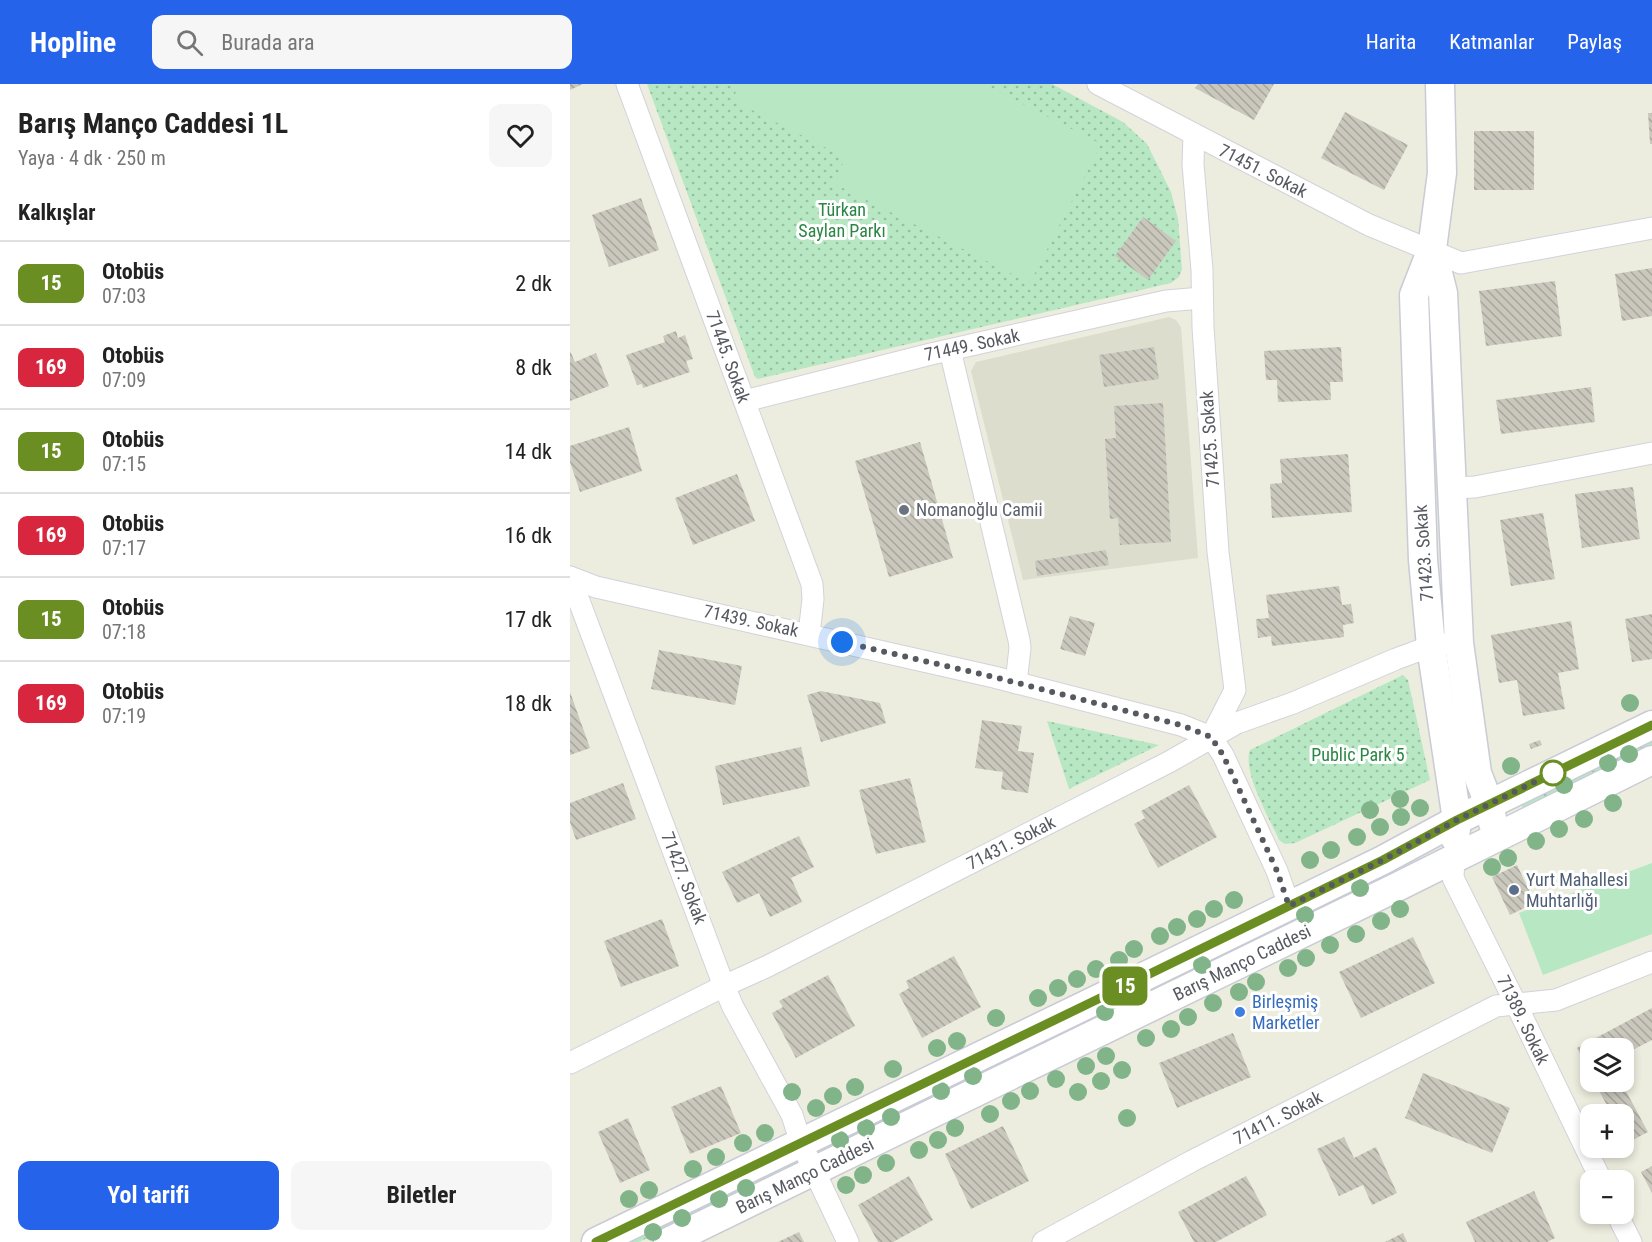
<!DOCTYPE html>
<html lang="tr">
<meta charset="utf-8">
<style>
:root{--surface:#fff;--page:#f6f6f6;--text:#222;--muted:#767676;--line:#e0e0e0;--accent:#2563eb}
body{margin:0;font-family:"Roboto Condensed",sans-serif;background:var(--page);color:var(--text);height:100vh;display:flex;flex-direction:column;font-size:22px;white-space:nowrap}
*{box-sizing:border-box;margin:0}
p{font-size:20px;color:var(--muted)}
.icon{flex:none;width:33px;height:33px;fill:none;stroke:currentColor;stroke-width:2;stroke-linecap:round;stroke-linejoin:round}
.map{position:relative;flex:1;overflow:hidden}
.panel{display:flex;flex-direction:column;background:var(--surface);width:570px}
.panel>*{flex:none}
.badge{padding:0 12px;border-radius:9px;font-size:21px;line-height:39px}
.buttons{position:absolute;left:1010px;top:954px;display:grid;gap:12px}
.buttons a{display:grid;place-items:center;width:54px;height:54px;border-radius:12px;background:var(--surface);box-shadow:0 3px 9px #0003;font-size:30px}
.you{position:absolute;width:30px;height:30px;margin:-15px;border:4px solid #fff;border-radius:50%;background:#1a73e8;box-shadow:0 0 0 9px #1a73e833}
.map>.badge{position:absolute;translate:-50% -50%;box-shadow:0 0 0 3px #fff}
h2{padding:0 18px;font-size:22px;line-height:54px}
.round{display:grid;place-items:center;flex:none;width:63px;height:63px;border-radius:12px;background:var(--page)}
.overview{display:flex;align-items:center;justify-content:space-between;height:102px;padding:0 18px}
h1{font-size:28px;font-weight:700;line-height:45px}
.primary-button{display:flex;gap:12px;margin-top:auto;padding:12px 18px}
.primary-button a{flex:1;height:69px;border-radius:12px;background:var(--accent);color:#fff;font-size:24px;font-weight:700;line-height:69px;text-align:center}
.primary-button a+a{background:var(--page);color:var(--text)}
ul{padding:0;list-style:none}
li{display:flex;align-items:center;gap:18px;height:84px;padding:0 18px;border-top:2px solid var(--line)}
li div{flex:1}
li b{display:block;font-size:22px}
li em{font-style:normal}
li .badge{min-width:66px;font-weight:700;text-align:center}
header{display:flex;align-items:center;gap:36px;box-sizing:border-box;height:84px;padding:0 30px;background:var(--accent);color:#fff}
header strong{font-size:28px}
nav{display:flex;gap:33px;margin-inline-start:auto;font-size:21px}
.search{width:420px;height:54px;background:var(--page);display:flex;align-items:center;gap:15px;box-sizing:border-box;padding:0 21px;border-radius:12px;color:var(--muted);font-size:22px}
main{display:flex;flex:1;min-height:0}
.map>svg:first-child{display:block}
</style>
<header>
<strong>Hopline</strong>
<div class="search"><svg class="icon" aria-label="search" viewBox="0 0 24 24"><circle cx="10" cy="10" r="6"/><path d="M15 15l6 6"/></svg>Burada ara</div>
<nav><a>Harita</a><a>Katmanlar</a><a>Paylaş</a></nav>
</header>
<main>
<section class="panel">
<div class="overview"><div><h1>Barış Manço Caddesi 1L</h1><p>Yaya · 4 dk · 250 m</p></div><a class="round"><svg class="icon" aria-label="heart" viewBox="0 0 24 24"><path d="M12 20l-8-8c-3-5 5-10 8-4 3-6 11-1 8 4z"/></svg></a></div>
<h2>Kalkışlar</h2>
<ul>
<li><span class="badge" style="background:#6b8e23;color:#fff">15</span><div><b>Otobüs</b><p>07:03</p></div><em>2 dk</em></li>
<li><span class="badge" style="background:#d7263d;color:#fff">169</span><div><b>Otobüs</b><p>07:09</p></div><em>8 dk</em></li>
<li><span class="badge" style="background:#6b8e23;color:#fff">15</span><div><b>Otobüs</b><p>07:15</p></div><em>14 dk</em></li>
<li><span class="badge" style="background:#d7263d;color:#fff">169</span><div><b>Otobüs</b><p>07:17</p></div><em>16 dk</em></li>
<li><span class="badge" style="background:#6b8e23;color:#fff">15</span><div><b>Otobüs</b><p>07:18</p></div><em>17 dk</em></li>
<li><span class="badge" style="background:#d7263d;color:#fff">169</span><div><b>Otobüs</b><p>07:19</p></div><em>18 dk</em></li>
</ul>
<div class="primary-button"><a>Yol tarifi</a><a>Biletler</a></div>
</section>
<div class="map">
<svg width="1082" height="1158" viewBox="0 0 1082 1158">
<defs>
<pattern id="grass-dots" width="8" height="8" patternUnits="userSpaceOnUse" patternTransform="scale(1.5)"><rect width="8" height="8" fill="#b7e8c3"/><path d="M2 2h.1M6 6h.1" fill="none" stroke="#98bfa2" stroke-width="1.8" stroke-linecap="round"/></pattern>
<pattern id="building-back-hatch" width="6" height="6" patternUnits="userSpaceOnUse" patternTransform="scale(1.5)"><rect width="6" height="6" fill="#cac8bd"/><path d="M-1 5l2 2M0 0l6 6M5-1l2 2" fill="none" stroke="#a7a59d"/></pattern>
</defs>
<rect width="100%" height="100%" fill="#ecedde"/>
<polygon fill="#dcddcd" points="599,233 606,236 611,243 628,474 453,496 401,287 406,278"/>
<g fill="url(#grass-dots)">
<polygon points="77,0 482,0 553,38 577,60 601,108 608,135 612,185 609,193 601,199 188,295 185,293"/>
<path d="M833,591L838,596L860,696L725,759L715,760L709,756C700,735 672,688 680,666Z"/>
<polygon points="477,637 589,661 499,705"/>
<polygon points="1082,655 1082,661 954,726 951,720"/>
<polygon points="814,786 818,793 535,933 532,927"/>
<polygon points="523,930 526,937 267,1063 264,1057"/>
<polygon points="225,1077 227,1080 175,1107 172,1102"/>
<polygon points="165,1105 168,1110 69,1158 54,1158"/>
</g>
<g fill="#b7e8c3">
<polygon points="170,0 414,0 531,60 460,199 263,99 276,74 162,16"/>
<polygon points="1082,779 1082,850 973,891 949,829"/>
</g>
<g fill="url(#building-back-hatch)">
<polygon points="0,0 13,0 0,6"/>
<polygon points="628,0 704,0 684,36 625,4"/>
<polygon points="775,28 838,61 814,106 751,74"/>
<polygon points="1078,29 1082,29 1082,60 1080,60"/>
<rect x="904" y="47" width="60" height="59"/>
<polygon points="71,114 89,166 39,183 22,131"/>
<polygon points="573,133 606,157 578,196 545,172"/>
<polygon points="1082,184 1082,232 1052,237 1045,190"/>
<polygon points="985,197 992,252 916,262 909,207"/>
<polygon points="106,247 108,254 115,251 123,275 116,277 120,288 73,304 72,300 67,301 56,271 95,258 93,252"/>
<polygon points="584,263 589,295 534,303 529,271"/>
<polygon points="771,263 773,298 760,298 761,316 708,318 707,296 696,296 694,267"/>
<polygon points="0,267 5,278 26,269 39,302 0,317"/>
<polygon points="1021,303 1025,338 931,350 926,316"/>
<polygon points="593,319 601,458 550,461 548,434 540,435 535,355 546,354 544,322"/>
<polygon points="59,343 72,387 10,408 0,378 0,362"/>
<polygon points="350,358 383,474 319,493 285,377"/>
<polygon points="778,370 782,428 702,434 700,400 712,399 710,375"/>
<polygon points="167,390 185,437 123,461 105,414"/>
<polygon points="1063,403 1070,455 1012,464 1005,410"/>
<polygon points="973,429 985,495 941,502 930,436"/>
<polygon points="536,466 539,481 467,492 465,477"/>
<polygon points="769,502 772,521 781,520 784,539 773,541 774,553 702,562 701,552 688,554 686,535 699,534 696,511"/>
<polygon points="1082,530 1082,575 1062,578 1055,535"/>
<polygon points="500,532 525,539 515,572 490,565"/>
<polygon points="1001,537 1009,585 988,589 995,625 953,632 947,596 929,599 921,551"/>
<polygon points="89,566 172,582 165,621 81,605"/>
<polygon points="251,607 310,619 316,639 251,658 237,611"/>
<polygon points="0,608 20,664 0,671"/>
<polygon points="412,636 452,642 448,667 464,669 458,709 431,705 433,688 405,684"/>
<polygon points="970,656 972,661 961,665 959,660"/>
<polygon points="231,663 240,702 153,721 145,682"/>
<polygon points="340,694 356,758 306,770 289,706"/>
<polygon points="53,699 66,735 6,756 0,738 0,719"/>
<polygon points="619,701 647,753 588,784 564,740 575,734 571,727"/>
<polygon points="229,752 244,783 221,794 232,818 200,833 189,809 167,819 152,788"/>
<polygon points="947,781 965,819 940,831 922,793"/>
<polygon points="92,835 109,882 51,903 34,857"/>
<polygon points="843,853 865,899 791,934 769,888"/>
<polygon points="384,872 411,923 352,954 329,910 339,904 336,897"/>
<polygon points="258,891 285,942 226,974 202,929 213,923 209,917"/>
<polygon points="1082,924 1082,956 1053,971 1053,964 1020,964 1020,989 1007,964"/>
<polygon points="663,949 681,993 607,1024 589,979"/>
<polygon points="853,989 940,1024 922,1069 835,1034"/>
<polygon points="1024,998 1051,998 1078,1048 1057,1059 1053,1051 1053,1030 1042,1030"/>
<polygon points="151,1002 171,1049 120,1070 101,1023"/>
<polygon points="58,1034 80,1086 50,1099 28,1048"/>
<polygon points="433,1042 459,1097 401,1125 375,1070"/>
<polygon points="774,1053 784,1074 806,1063 827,1109 802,1121 793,1101 769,1112 747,1065"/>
<polygon points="1082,1082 1082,1109 1071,1088"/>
<polygon points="339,1092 363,1136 323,1158 308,1158 288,1121"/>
<polygon points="676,1092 697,1131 646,1158 624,1158 608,1128"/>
<polygon points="964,1107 985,1154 977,1158 905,1158 896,1138"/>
<polygon points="229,1148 234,1158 208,1158"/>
<polygon points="833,1149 837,1158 815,1158"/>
</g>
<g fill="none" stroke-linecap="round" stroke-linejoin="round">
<defs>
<g id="street">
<polyline points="57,0 242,500 243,515 239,550"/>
<polyline points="528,0 799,141 891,179 1082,144"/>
<polyline points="624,51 623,80 632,186 633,243 648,468 665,606 641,653"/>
<polyline points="380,266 449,556 450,564 446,599"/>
<polyline points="175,317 361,270 596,217 632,214"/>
<polyline points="883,404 905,403 1082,369"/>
<polyline points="0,493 154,902 163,923 222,1031 231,1059 278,1158"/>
<polyline points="0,493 26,503 424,593 611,641 641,653"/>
<polyline points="641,653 653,671 707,787 719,821"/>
<polyline points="884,774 883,794 946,920 1031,1096"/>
<polyline points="0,979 154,902 198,882 599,678 667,639 723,619 826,575 861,562 874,560"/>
<polyline points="1047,1130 1061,1158"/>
<polyline points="473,1158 622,1077 926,922 986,916 1082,878"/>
</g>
<g id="secondary">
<polyline points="870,0 872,89 862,165 844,211 853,476 861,562 887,736 885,754"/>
<polyline points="862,165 873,209 889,559 907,689 919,720 923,739"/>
<polyline points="26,1158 522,918 813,776 887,736 1082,641"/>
<polyline points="98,1158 827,803 1082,676"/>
</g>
</defs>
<use href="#street" stroke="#d2d2da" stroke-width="23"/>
<use href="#secondary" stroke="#c9cbd5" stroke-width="31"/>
<use href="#street" stroke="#fff" stroke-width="21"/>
<use href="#secondary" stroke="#fff" stroke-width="28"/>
</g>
<g fill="#82b48a">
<circle cx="1060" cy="619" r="9"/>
<circle cx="1059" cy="670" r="9"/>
<circle cx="1038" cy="679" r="9"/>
<circle cx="941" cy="682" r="9"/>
<circle cx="994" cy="701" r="9"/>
<circle cx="830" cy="715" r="9"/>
<circle cx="1043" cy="719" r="9"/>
<circle cx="850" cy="724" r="9"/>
<circle cx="800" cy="726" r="9"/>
<circle cx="831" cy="733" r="9"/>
<circle cx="1014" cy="735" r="9"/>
<circle cx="810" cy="743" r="9"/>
<circle cx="989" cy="745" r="9"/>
<circle cx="787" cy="753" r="9"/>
<circle cx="966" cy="757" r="9"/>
<circle cx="761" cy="766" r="9"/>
<circle cx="938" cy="774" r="9"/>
<circle cx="740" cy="776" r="9"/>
<circle cx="922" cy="783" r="9"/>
<circle cx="790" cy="804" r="9"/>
<circle cx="664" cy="816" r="9"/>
<circle cx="644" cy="825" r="9"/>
<circle cx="830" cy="825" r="9"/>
<circle cx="735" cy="831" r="9"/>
<circle cx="627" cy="835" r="9"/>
<circle cx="811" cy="837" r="9"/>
<circle cx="607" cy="843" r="9"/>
<circle cx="786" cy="850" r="9"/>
<circle cx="590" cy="852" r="9"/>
<circle cx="760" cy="861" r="9"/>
<circle cx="564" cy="865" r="9"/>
<circle cx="736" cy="874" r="9"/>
<circle cx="549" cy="876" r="9"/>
<circle cx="632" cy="881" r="9"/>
<circle cx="718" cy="884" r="9"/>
<circle cx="526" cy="885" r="9"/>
<circle cx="507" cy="895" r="9"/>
<circle cx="686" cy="898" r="9"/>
<circle cx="488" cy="904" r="9"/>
<circle cx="669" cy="908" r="9"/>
<circle cx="468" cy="914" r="9"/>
<circle cx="643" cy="919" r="9"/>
<circle cx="535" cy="928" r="9"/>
<circle cx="618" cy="933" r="9"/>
<circle cx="426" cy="934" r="9"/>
<circle cx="601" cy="945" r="9"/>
<circle cx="576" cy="954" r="9"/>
<circle cx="387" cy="957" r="9"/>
<circle cx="367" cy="964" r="9"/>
<circle cx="536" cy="972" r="9"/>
<circle cx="516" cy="982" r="9"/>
<circle cx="323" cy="985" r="9"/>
<circle cx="552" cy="986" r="9"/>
<circle cx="403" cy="992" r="9"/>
<circle cx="486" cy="995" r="9"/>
<circle cx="531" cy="997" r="9"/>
<circle cx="285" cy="1003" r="9"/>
<circle cx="371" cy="1007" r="9"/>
<circle cx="460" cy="1007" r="9"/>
<circle cx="222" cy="1008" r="9"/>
<circle cx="508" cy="1008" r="9"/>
<circle cx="263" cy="1012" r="9"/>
<circle cx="441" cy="1017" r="9"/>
<circle cx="246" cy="1024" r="9"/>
<circle cx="420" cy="1030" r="9"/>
<circle cx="321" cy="1033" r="9"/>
<circle cx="557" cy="1034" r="9"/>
<circle cx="296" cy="1044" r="9"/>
<circle cx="385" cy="1044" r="9"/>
<circle cx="195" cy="1049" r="9"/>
<circle cx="270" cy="1056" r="9"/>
<circle cx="368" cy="1056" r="9"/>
<circle cx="173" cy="1059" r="9"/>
<circle cx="349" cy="1066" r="9"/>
<circle cx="146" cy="1073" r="9"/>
<circle cx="316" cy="1079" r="9"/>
<circle cx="123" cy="1085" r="9"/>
<circle cx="293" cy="1091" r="9"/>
<circle cx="276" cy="1101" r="9"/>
<circle cx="176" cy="1104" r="9"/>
<circle cx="79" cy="1106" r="9"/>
<circle cx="59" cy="1115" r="9"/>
<circle cx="149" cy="1115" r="9"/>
<circle cx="112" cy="1134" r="9"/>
<circle cx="83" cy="1148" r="9"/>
</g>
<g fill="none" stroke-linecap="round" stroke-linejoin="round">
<defs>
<polyline id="line" points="26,1158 522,918 813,776 887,736 1082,641"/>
</defs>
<use href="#line" stroke="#fff" stroke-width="14"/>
<use href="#line" stroke="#6b8e23" stroke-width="9"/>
<polyline stroke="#575961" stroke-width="6" stroke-dasharray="0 10.8" points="272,558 424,593 611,641 641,653 653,671 689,748 707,787 719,822 813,776 887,736 983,689"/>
</g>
<circle fill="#6b7280" stroke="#fff" stroke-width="2" cx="334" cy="426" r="6"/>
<circle fill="#fff" stroke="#6b8e23" stroke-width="3" cx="983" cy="689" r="12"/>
<circle fill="#5c6f8a" stroke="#fff" stroke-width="2" cx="944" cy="806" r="6"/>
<circle fill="#3f7fe0" stroke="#fff" stroke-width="2" cx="670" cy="928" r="6"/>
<g text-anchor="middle" stroke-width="6" stroke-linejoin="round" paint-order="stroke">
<g font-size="18" fill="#575961" stroke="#fff">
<text transform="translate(693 87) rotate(27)" y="6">71451. Sokak</text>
<text transform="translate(402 261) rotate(-12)" y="6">71449. Sokak</text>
<text transform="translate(158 273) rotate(70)" y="6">71445. Sokak</text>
<text transform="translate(640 355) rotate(-94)" y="6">71425. Sokak</text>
<text transform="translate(854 469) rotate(-94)" y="6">71423. Sokak</text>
<text transform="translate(181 537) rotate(12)" y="6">71439. Sokak</text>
<text transform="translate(441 759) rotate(-27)" y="6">71431. Sokak</text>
<text transform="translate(114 794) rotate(69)" y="6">71427. Sokak</text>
<text transform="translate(672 879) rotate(-26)" y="6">Barış Manço Caddesi</text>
<text transform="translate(953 936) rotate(64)" y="6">71389. Sokak</text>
<text transform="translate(708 1034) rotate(-27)" y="6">71411. Sokak</text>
<text transform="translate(235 1092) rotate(-26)" y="6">Barış Manço Caddesi</text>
</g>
<g font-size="18" fill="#2b8645" stroke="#fff">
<text x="272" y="132">Türkan<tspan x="272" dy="21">Saylan Parkı</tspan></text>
<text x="788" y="677">Public Park 5</text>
</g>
<g font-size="18" fill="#5b616d" stroke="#fff" text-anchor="start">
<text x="346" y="432">Nomanoğlu Camii</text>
</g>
<g font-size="18" fill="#4e5e75" stroke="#fff" text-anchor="start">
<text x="956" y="802">Yurt Mahallesi<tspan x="956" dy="21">Muhtarlığı</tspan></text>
</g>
<g font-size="18" fill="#366cbe" stroke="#fff" text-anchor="start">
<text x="682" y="924">Birleşmiş<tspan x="682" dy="21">Marketler</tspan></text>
</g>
</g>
</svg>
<div class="buttons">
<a><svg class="icon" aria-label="layers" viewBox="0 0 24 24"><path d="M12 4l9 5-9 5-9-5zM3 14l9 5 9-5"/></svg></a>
<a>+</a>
<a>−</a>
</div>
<div class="you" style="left:272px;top:558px"></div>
<b class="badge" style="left:555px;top:902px;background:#6b8e23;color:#fff">15</b>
</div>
</main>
